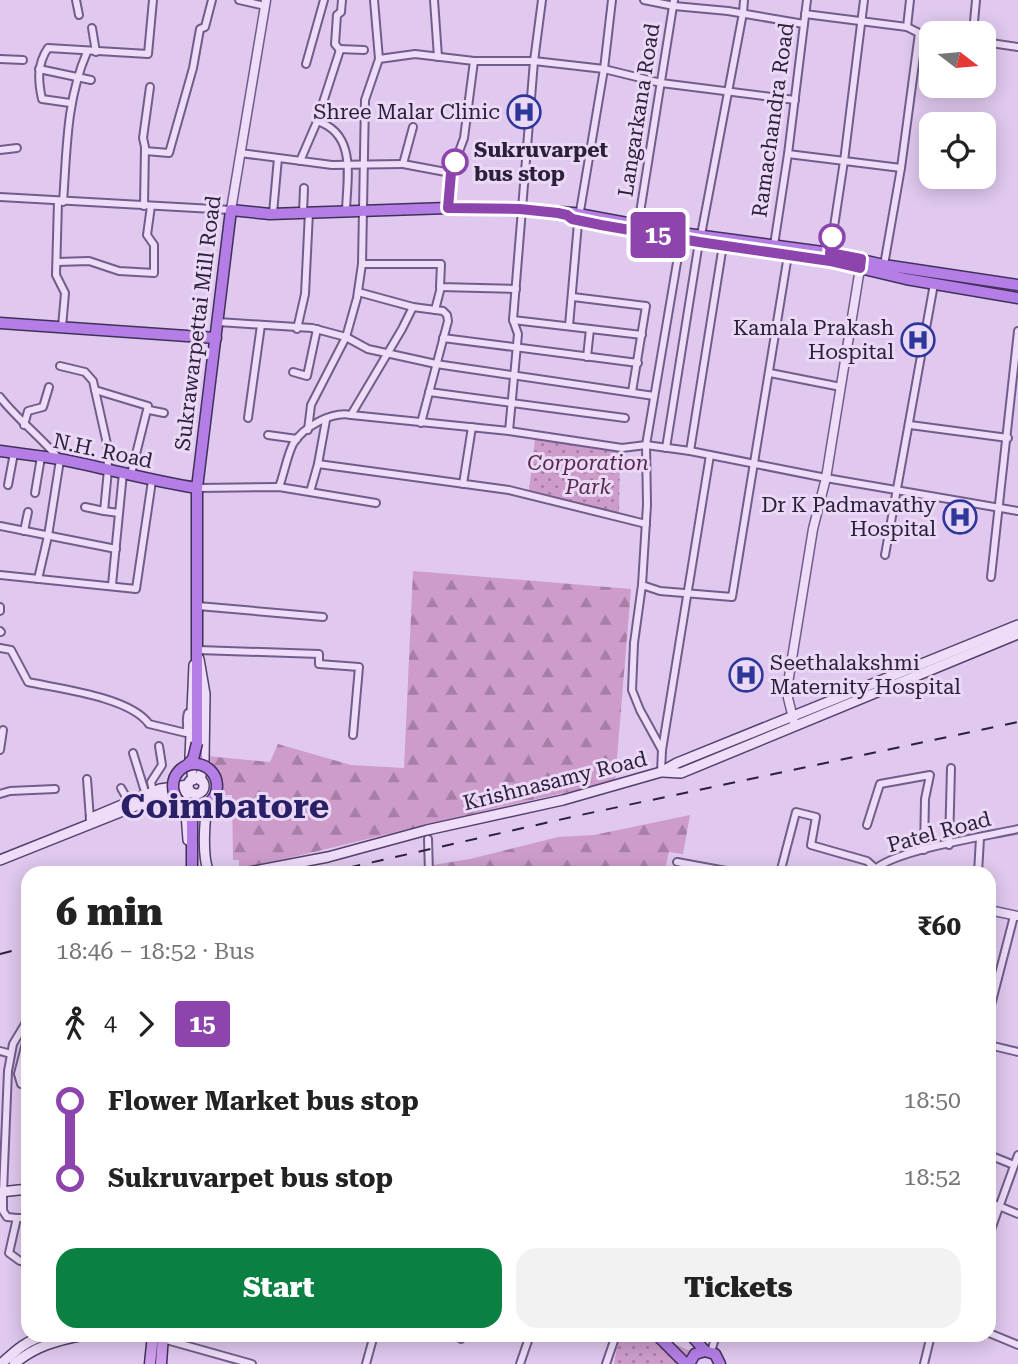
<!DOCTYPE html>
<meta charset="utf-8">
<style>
:root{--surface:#fff;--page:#f2f2f2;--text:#222;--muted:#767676;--accent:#0b8043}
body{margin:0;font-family:"Roboto Serif",serif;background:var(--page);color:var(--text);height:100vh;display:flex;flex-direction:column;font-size:26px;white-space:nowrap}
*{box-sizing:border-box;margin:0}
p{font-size:23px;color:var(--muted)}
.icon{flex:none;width:38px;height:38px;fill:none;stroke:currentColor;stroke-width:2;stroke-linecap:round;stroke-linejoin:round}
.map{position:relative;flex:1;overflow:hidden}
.drawer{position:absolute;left:21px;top:866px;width:975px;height:476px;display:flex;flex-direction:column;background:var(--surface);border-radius:21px;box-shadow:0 4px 18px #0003}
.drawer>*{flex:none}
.badge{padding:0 14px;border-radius:5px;font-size:24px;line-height:46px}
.needle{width:46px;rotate:106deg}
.fabs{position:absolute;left:919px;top:21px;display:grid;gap:14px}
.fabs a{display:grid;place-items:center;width:77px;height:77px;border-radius:14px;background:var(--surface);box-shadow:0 4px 18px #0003;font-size:35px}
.map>.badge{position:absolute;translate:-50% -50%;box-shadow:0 0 0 4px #fff}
.legs{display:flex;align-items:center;gap:10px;height:77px;padding:0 35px;font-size:23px}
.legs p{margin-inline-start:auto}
.head{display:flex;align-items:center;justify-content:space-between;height:119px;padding:0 35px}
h1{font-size:38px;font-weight:800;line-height:52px}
.action{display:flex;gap:14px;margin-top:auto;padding:14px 35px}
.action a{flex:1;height:80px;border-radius:21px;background:var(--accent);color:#fff;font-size:28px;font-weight:800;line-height:80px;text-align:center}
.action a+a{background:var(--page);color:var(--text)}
ul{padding:0 35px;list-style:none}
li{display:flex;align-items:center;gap:24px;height:77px;font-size:26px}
li i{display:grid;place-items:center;width:10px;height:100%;margin:0 9px;background:currentColor}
li i::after{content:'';width:18px;height:18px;margin:-9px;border:5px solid;border-radius:50%;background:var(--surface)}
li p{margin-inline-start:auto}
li:first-child i{background:linear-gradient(#0000 50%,currentColor 0)}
li:last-child i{background:linear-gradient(currentColor 50%,#0000 0)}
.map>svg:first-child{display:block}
</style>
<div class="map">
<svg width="1018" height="1364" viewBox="0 0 1018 1364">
<defs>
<pattern id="green-dots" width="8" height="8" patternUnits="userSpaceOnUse" patternTransform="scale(1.75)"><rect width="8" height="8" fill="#cd9ccb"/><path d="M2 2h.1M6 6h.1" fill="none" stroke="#a77fa6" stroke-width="1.8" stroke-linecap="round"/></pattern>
<pattern id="forest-firs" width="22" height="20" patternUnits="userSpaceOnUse" patternTransform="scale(1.75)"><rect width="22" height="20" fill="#cd9ccb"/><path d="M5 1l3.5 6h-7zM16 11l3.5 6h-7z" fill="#a77fa6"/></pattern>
</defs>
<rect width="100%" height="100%" fill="#e0c8ee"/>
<g fill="url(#green-dots)">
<polygon points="535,438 620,450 619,514 529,491"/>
<polygon points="619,1335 654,1335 693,1352 693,1364 614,1364"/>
</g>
<g fill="url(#forest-firs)">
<polygon points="413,571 631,589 615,782 500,807 239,870 239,860 233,860 232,795 224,795 220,774 207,756 270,762 278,744 351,765 404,768"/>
<polygon points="690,815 683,854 669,852 664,873 384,873 470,859 558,837 594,835"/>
</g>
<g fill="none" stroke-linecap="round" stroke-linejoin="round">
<defs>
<g id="minor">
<polyline points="76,0 79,15"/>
<polyline points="239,0 265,6"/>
<polyline points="434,0 438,57"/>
<polyline points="644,0 674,6 728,11 804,24"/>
<polyline points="805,14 907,27 919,33 931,35"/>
<polyline points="907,27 910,0"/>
<polyline points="92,28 96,52"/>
<polyline points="973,33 976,0"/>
<polyline points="984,42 1018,47"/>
<polyline points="339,49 364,50"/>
<polyline points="0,59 23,60"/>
<polyline points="379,59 415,54 474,61 534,61 604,69 661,83 795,100"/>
<polyline points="306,64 324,0"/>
<polyline points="39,69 91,80"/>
<path d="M70,103L42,99C38,81 37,64 48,48L148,54L153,0"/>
<path d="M317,121C357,134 347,177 346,211"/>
<polyline points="413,127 403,164 451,173"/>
<polyline points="0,150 17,148"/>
<polyline points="145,151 169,153 193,68 200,29 205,27 212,0"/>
<polyline points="240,153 332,165 403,164"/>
<polyline points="788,154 901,168"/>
<polyline points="300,161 316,124 340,50 335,44 337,15 341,12 342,0"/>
<polyline points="0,197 231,210"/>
<polyline points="58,201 56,275 65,293 62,327"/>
<path d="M63,202C67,149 66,101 87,52"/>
<polyline points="144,206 145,147 143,138 150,87"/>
<polyline points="448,208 451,173 464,138 474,61"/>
<polyline points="273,213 278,158"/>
<polyline points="303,213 304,188"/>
<polyline points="638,225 674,0"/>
<polyline points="701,235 743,13 744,0"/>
<polyline points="774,245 788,154 807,0"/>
<polyline points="830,253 844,161 864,0"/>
<polyline points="57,262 89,261 119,271 154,273 154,245 147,235 151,206"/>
<polyline points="362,264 441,264 440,287 516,289"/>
<polyline points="884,265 901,168 919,33"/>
<polyline points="358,292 413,307 443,311 447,315 448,321 421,423"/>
<polyline points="573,297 646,306 632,392"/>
<polyline points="435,310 441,287"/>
<polyline points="513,320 642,335"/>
<polyline points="218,322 312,328 346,337 368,349 436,364 654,396"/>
<polyline points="569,326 578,223 604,69 612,0"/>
<polyline points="297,329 305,294 309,212"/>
<polyline points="443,338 638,363"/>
<polyline points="587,357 590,329"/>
<polyline points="60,366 85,372 93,381 107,444 108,470 104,511 119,513"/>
<polyline points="293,372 307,376 317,329"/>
<polyline points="770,373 841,387"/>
<polyline points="95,390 148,406 131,474"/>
<polyline points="429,392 625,418"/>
<path d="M0,397C18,420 41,437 60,460L48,536L38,579"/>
<polyline points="149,410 164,413"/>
<polyline points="351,415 509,431 622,448 646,445 690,451 826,478 1018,511"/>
<polyline points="248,418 261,325"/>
<polyline points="24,425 28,411 43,407 49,387"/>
<polyline points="910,425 1008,438"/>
<polyline points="308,430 311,405 346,337 357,298 362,264 365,100 379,59 374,0"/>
<polyline points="509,431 518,334 513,320 534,61 542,0"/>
<polyline points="268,435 297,439"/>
<polyline points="666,448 699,242"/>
<polyline points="690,451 723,245"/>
<polyline points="318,464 326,420"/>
<polyline points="463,484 472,427"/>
<polyline points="8,485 14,453"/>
<path d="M279,487C284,474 287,456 293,444C303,427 332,411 351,415L402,329L413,307"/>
<polyline points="197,488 279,487 376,503"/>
<polyline points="310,492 318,464 509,490 646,524"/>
<polyline points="35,493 41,457"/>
<polyline points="85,507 104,511"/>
<polyline points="0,526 116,549"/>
<polyline points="24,531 28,512"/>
<polyline points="885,555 934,284"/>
<polyline points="0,575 136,589 152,481"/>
<polyline points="991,577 1018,331"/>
<polyline points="112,585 123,473"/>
<polyline points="642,585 660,591 732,597 788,255"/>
<polyline points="198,606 323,617"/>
<polyline points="0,607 0,611"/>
<polyline points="0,631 1,632"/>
<path d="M0,648L11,650L28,682C60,689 130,697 149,724L186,733C189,726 185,720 188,713L191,714"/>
<polyline points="198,650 319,654 319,664 359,667 353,735"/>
<polyline points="0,750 3,730"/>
<polyline points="662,750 640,710 632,690 634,643 642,585 647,505 646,445 681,239"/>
<polyline points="133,753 146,795"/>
<polyline points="661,772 662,750 710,455"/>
<polyline points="87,779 90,819"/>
<polyline points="121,788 129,802"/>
<polyline points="153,792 151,782 162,765 159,746"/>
<polyline points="0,794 10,791 55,789"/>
<polyline points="867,825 880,784 930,775 925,799 924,850"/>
<polyline points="428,839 429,873"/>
<polyline points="949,845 951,768"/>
<polyline points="677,862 737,873"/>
<polyline points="780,873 796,812 816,817 811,845 867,861 875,868"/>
<path d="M872,873C885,851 989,836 1018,829"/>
<polyline points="978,873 980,838"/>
<polyline points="989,1013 1014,916"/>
<polyline points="28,1019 13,1044 8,1071 3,1192 3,1211 7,1217 17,1218 9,1253 20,1261 28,1262"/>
<polyline points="26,1043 18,1074 21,1084 28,1086"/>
<polyline points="989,1045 1018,1052"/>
<polyline points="0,1051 11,1054"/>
<polyline points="989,1155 1014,1165"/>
<polyline points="989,1202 1018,1214"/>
<polyline points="17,1218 28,1218"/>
<polyline points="989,1235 1018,1155"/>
<polyline points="989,1333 1018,1345"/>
<polyline points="163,1339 252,1364"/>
<polyline points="461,1339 462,1335"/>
<polyline points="711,1352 716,1335"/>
<polyline points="366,1364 374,1335"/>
<polyline points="520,1364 530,1335"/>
<polyline points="606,1364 616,1335"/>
<polyline points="924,1364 931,1335"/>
</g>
<g id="tertiary">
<polyline points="231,210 266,0"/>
<polyline points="795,726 788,698 788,683 813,529 826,478 861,262"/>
<polyline points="989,910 1018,916"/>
</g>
<g id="secondary">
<polyline points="199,659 205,694 204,761 200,780"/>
<polyline points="663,772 681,773 1018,634"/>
<circle cx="196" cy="786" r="8"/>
<polyline points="193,780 190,757 194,665"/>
<polyline points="166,799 191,792"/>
<polyline points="182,804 186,813 188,840"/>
<path d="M208,804C204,821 202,857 209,873"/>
<polyline points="91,818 160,789 188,785"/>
<polyline points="0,860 173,791"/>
<polyline points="244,873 328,857 427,830 563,800 661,772 677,763 1018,625"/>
<polyline points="0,1192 28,1189"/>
<path d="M1,1364C15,1351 29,1338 49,1335"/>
<path d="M14,1364C35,1346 58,1340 84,1335"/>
</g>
<g id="primary">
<polyline points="150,1364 153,1335"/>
<polyline points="161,1364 163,1335"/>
</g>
<g id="trunk">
<polyline points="669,237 830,261 906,279 1018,298"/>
<polyline points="0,323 216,338"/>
<path d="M0,451C21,454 43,456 64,460C109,469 152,481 197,488"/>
<polyline points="199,763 197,758 197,488 231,210 270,214 448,208 520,209 573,213 681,233 830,253 884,265 1018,285"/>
<polyline points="188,807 192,811 192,873"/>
<polyline points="657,1335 686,1364"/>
<polyline points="691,1335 705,1351"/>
<polyline points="689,1364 695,1354 705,1351 715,1354 720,1364"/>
</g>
</defs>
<use href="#minor" stroke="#715d8a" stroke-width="10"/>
<use href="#tertiary" stroke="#715d8a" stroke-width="11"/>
<use href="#secondary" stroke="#52406c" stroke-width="12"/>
<use href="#primary" stroke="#403159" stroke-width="13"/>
<use href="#trunk" stroke="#403159" stroke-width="13"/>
<use href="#minor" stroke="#eedcf9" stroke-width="6"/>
<use href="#tertiary" stroke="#eedcf9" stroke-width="8"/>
<use href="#secondary" stroke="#eedcf9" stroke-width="9"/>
<use href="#primary" stroke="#d1a1f0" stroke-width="10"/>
<use href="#trunk" stroke="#b47ee6" stroke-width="10"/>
<g stroke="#2b203b" stroke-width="2" stroke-dasharray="12 12" stroke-linecap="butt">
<polyline points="325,873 576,816 1018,722"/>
<polyline points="0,954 28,947"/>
</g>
<defs>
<g id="trunk-bridge">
<circle cx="195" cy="786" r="22"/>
<polyline points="188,764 193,759 197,743"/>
</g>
</defs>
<use href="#trunk-bridge" stroke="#403159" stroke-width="13" stroke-linecap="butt"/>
<use href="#trunk-bridge" stroke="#b47ee6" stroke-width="10"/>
</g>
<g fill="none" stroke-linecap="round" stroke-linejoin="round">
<defs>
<polyline id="line-1" points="455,162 451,173 448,208 520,209 558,213 567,215 572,219 601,225 699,242 830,261 860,268 861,259 830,253 832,237"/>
</defs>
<use href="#line-1" stroke="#fff" stroke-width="16"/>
<use href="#line-1" stroke="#8e44ad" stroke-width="10"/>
</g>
<defs>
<symbol id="hospital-ring" viewBox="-11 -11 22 22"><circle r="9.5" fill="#ead8f6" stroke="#2d3799" stroke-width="1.5"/><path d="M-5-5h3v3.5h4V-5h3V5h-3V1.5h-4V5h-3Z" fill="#2d3799"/></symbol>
</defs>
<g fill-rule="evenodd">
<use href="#hospital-ring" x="505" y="93" width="38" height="38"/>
<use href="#hospital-ring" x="899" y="321" width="38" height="38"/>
<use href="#hospital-ring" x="941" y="498" width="38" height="38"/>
<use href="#hospital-ring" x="727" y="656" width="38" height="38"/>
</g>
<g fill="#fff" stroke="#8e44ad" stroke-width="3.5">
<circle cx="455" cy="162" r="12"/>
<circle cx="832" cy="237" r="12"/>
</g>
<g text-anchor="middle" stroke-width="6" stroke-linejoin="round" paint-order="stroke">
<g font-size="21" fill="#2b203b" stroke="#ead8f6">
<text transform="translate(639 110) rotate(-81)" y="7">Langarkana Road</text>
<text transform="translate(773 120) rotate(-82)" y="7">Ramachandra Road</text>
<text transform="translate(198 323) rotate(-83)" y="7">Sukrawarpettai Mill Road</text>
<text transform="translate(103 451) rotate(12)" y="7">N.H. Road</text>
<text transform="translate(555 781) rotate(-14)" y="7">Krishnasamy Road</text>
<text transform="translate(939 832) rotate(-15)" y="7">Patel Road</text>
</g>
<g font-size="21" fill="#2b203b" stroke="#ead8f6" text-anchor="end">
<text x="500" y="119">Shree Malar Clinic</text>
<text x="894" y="335">Kamala Prakash<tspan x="894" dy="24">Hospital</tspan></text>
<text x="936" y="512">Dr K Padmavathy<tspan x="936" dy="24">Hospital</tspan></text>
<text x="770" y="670" text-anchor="start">Seethalakshmi<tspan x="770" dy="24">Maternity Hospital</tspan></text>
</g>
<g font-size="21" font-weight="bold" fill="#2b203b" stroke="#ead8f6" text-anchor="start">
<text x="474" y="157">Sukruvarpet<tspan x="474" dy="24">bus stop</tspan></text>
</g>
<g font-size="21" font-style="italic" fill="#57274f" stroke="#ead8f6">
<text x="588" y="470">Corporation<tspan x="588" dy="24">Park</tspan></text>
</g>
<g font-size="35" font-weight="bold" fill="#292067" stroke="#ead8f6">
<text x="225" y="818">Coimbatore</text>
</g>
</g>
</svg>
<div class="fabs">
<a><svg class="needle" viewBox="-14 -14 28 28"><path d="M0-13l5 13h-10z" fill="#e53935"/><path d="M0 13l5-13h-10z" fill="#767676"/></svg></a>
<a><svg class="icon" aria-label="locate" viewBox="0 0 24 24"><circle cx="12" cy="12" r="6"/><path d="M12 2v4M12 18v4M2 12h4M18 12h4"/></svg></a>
</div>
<b class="badge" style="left:658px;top:235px;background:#8e44ad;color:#fff">15</b>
<section class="drawer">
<div class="head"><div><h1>6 min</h1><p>18:46 – 18:52 · Bus</p></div><b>₹60</b></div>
<div class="legs"><svg class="icon" aria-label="walk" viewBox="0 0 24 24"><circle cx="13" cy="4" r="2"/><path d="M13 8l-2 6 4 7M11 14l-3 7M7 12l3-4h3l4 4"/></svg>4<svg class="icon" aria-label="forward" viewBox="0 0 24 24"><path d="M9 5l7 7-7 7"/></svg><b class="badge" style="background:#8e44ad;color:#fff">15</b></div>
<ul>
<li><i style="color:#8e44ad"></i><b>Flower Market bus stop</b><p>18:50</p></li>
<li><i style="color:#8e44ad"></i><b>Sukruvarpet bus stop</b><p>18:52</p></li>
</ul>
<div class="action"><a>Start</a><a>Tickets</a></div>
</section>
</div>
